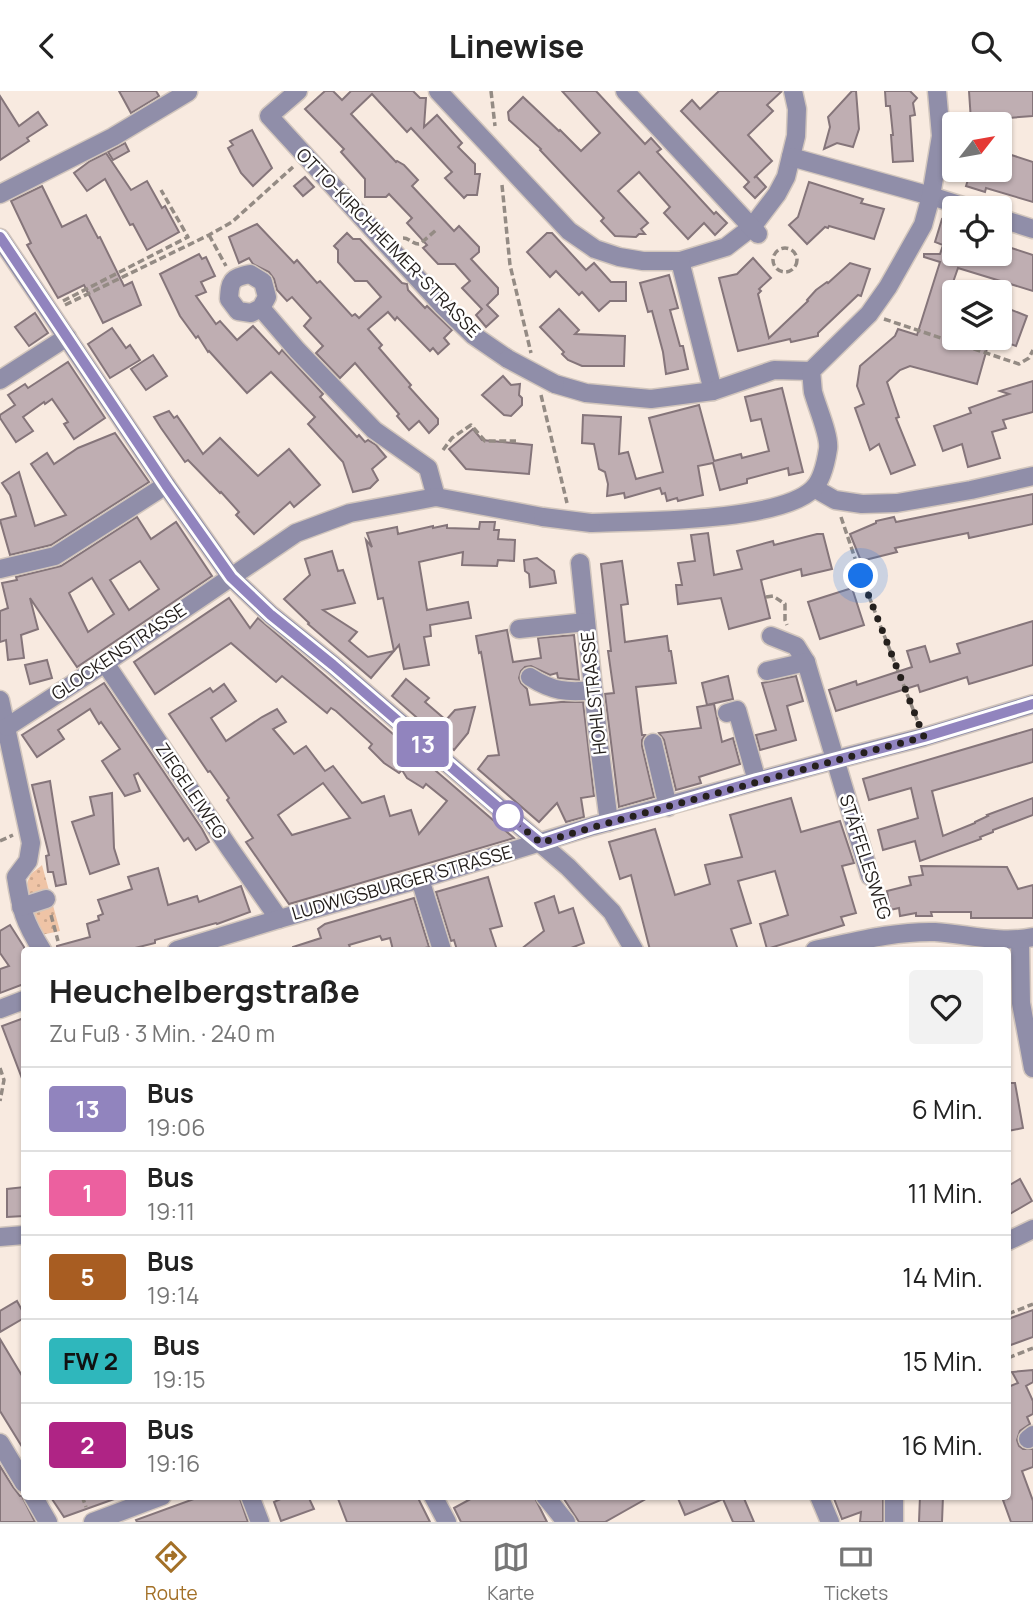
<!DOCTYPE html>
<html lang="de">
<meta charset="utf-8">
<style>
:root{--surface:#fff;--page:#f2f2f2;--text:#222;--muted:#767676;--line:#e0e0e0;--accent:#a37027}
body{margin:0;font-family:Manrope,sans-serif;background:var(--page);color:var(--text);height:100vh;display:flex;flex-direction:column;font-size:26px;white-space:nowrap}
*{box-sizing:border-box;margin:0}
p{font-size:23px;color:var(--muted)}
.icon{flex:none;width:38px;height:38px;fill:none;stroke:currentColor;stroke-width:2;stroke-linecap:round;stroke-linejoin:round}
.map{position:relative;flex:1;overflow:hidden}
.sheet{position:absolute;left:21px;top:856px;width:990px;height:553px;display:flex;flex-direction:column;background:var(--surface);border-radius:7px;box-shadow:0 2px 5px #0004}
.sheet>*{flex:none}
.badge{padding:0 14px;border-radius:5px;font-size:24px;line-height:46px}
.needle{width:46px;rotate:59deg}
.controls{position:absolute;left:942px;top:21px;display:grid;gap:14px}
.controls a{display:grid;place-items:center;width:70px;height:70px;border-radius:7px;background:var(--surface);box-shadow:0 2px 5px #0004;font-size:35px}
.you{position:absolute;width:35px;height:35px;margin:-18px;border:5px solid #fff;border-radius:50%;background:#1a73e8;box-shadow:0 0 0 10px #1a73e833}
.map>.badge{position:absolute;translate:-50% -50%;box-shadow:0 0 0 4px #fff}
.round{display:grid;place-items:center;flex:none;width:74px;height:74px;border-radius:7px;background:var(--page)}
.overview{display:flex;align-items:center;justify-content:space-between;height:119px;padding:0 28px}
h1{font-size:33px;font-weight:700;line-height:52px}
ul{padding:0;list-style:none}
li{display:flex;align-items:center;gap:21px;height:84px;padding:0 28px;border-top:2px solid var(--line)}
li div{flex:1}
li b{display:block;font-size:26px}
li em{font-style:normal}
li .badge{min-width:77px;font-weight:700;text-align:center}
header{display:flex;justify-content:space-between;align-items:center;height:91px;padding:0 28px;background:var(--surface);font-size:32px;font-weight:700}
.tabs{display:flex;justify-content:space-around;align-items:center;height:98px;border-top:2px solid var(--line);background:var(--surface);font-size:19px;color:var(--muted)}
.tabs a{display:grid;justify-items:center;gap:4px}
.tabs .selected{color:var(--accent)}
.map>svg:first-child{display:block}
</style>
<header><svg class="icon" aria-label="back" viewBox="0 0 24 24"><path d="M15 5l-7 7 7 7"/></svg>Linewise<svg class="icon" aria-label="search" viewBox="0 0 24 24"><circle cx="10" cy="10" r="6"/><path d="M15 15l6 6"/></svg></header>
<div class="map">
<svg width="1033" height="1431" viewBox="0 0 1033 1431">
<defs>
<pattern id="grass-dots" width="8" height="8" patternUnits="userSpaceOnUse" patternTransform="scale(1.75)"><rect width="8" height="8" fill="#efc4a6"/><path d="M2 2h.1M6 6h.1" fill="none" stroke="#cda88e" stroke-width="1.8" stroke-linecap="round"/></pattern>
</defs>
<rect width="100%" height="100%" fill="#f8eae0"/>
<path fill="url(#grass-dots)" d="M42,774L60,840L41,844C31,831 21,801 30,785C32,781 39,777 42,774Z"/>
<g fill="#bfaeb2" stroke="#85757a" stroke-width="2" fill-rule="evenodd">
<polygon points="119,0 156,0 159,5 131,22"/>
<polygon points="325,0 333,0 342,9 351,0 413,0 420,7 426,7 424,36 437,24 462,52 458,56 475,73 475,83 480,83 477,104 467,104 464,107 445,87 452,81 411,37 407,41 372,3 351,23 396,71 397,70 404,74 418,89 412,95 454,140 459,135 479,156 479,161 471,168 498,197 498,203 487,214 498,225 486,236 476,224 482,218 462,197 470,190 455,173 438,173 423,157 427,154 407,132 412,127 389,103 386,106 365,106 365,88 341,61 344,58 305,18"/>
<polygon points="562,0 596,0 645,53 651,47 661,58 657,61 714,123 716,121 727,132 715,144 704,132 688,148 664,122 670,116 639,81 618,100 648,132 641,138 645,143 639,143 636,146 615,145 601,130 604,127 540,59 541,58 509,29 508,21 523,6 559,40 560,39 581,60 600,42"/>
<polygon points="719,0 782,0 767,14 773,20 748,44 772,70 754,87 756,85 766,96 755,107 744,96 749,91 681,20 692,9 700,18"/>
<polygon points="852,0 856,0 859,38 853,56 837,52 824,58 830,36 828,26"/>
<polygon points="885,0 910,0 917,7 913,12 915,24 910,25 913,70 893,71 891,44 893,44 890,15 886,15"/>
<polygon points="969,0 1033,0 1033,25 971,30"/>
<polygon points="0,5 19,35 38,21 47,34 27,47 29,50 0,69"/>
<polygon points="252,39 272,77 253,95 241,82 228,57 233,54 230,50"/>
<polygon points="125,52 129,60 113,69 108,61"/>
<polygon points="999,60 1033,71 1033,111 986,97 985,101 966,95 971,79 999,79"/>
<polygon points="106,62 131,99 147,90 162,117 165,115 179,141 147,159 133,133 130,134 105,88 87,100 74,82 90,70"/>
<polygon points="305,86 314,96 303,105 294,95"/>
<polygon points="809,91 863,108 861,112 884,118 874,148 829,135 828,137 825,136 807,153 789,134 798,126"/>
<polygon points="42,95 62,136 86,124 98,147 100,146 124,195 132,191 141,214 103,232 84,194 58,207 27,154 31,152 11,110"/>
<polygon points="942,128 951,131 954,130 954,163 999,163 999,153 1033,164 1033,200 958,177 951,197 954,198 954,247 990,247 977,293 910,275 900,279 887,291 899,326 896,327 915,374 891,383 879,353 870,359 855,317 864,313 857,295 860,275 895,245 898,238 917,244 940,171 924,166 924,163 940,163 943,154 935,151"/>
<polygon points="257,133 294,172 297,169 317,192 320,190 352,225 355,223 359,227 381,206 367,190 355,190 338,171 338,159 334,155 347,142 353,148 360,148 402,192 407,193 408,199 425,217 427,215 452,239 444,247 449,253 438,263 433,257 430,260 397,226 395,229 388,221 368,238 382,254 379,257 411,294 409,296 438,328 438,333 429,342 419,330 409,339 397,325 399,323 355,272 340,287 316,262 323,255 304,235 311,227 292,206 287,210 277,199 274,188 269,181 253,173 249,167 239,172 229,146"/>
<polygon points="547,142 552,142 586,179 594,172 611,191 626,191 626,210 610,210 599,220 582,201 579,204 556,180 550,186 527,161"/>
<polygon points="199,163 202,168 206,166 215,185 201,191 206,201 196,205 216,233 220,230 237,249 253,235 279,263 282,259 323,303 320,306 357,346 359,344 365,351 368,349 376,354 386,366 372,378 378,389 370,397 353,401 343,371 308,333 315,326 271,281 247,302 209,260 208,261 198,245 196,247 180,225 160,183"/>
<polygon points="753,167 771,187 759,198 761,200 758,203 769,247 808,210 807,209 816,199 827,191 828,192 850,172 870,178 861,205 858,204 818,242 818,245 791,251 790,248 738,260 719,187 737,183"/>
<polygon points="669,184 678,217 670,219 680,255 683,255 688,278 666,283 663,261 652,220 648,221 640,192"/>
<polygon points="999,214 1027,225 1016,255 999,249"/>
<polygon points="559,218 579,239 575,243 625,245 624,275 582,275 568,269 562,263 564,261 540,236"/>
<polygon points="35,222 48,242 29,255 15,236"/>
<polygon points="112,237 126,257 130,254 140,269 110,287 88,253"/>
<polygon points="153,264 167,285 146,299 131,278"/>
<polygon points="68,271 105,327 74,348 64,333 68,331 52,308 45,313 44,311 23,326 33,340 16,351 0,327 0,324 15,314 8,304 25,293 28,297"/>
<polygon points="503,285 511,294 520,293 519,304 522,307 522,314 511,325 504,324 482,304"/>
<polygon points="1033,290 1033,321 1003,329 1006,337 992,341 1000,367 968,376 962,353 943,360 934,335 971,322 969,317 1009,303 1000,300"/>
<polygon points="782,297 803,381 789,384 788,377 747,388 747,392 720,399 713,372 698,375 703,404 678,410 677,407 667,410 665,402 662,403 660,397 625,407 624,402 607,405 608,393 605,381 599,378 594,353 582,352 583,324 621,326 619,363 628,361 636,388 663,381 649,327 699,314 714,370 741,363 742,367 769,360 761,328 751,330 745,306"/>
<polygon points="169,320 174,327 177,325 203,363 220,347 258,385 289,358 320,394 294,416 290,411 254,443 236,424 239,421 221,401 220,402 188,369 185,371 161,337 154,326"/>
<polygon points="473,338 482,349 532,354 529,383 466,378 449,358"/>
<polygon points="115,342 149,391 51,454 10,464 0,429 16,425 10,404 2,392 19,381 35,435 66,424 31,373 47,362 54,373 78,357"/>
<polygon points="1033,403 1033,433 969,447 968,442 895,457 897,461 861,470 850,443 876,432 876,430 894,426 896,431"/>
<path d="M137,426L151,448L176,431L212,485L77,576L30,507L38,538L21,544L24,567L8,569L6,549L0,551V520L8,517L2,492L17,489L16,486L61,475ZM140,470L159,498L129,519L110,489ZM92,487L114,523L88,541L69,502Z"/>
<polygon points="480,431 495,431 494,439 499,439 498,448 515,449 514,470 498,469 497,475 462,474 463,461 419,471 427,519 468,511 471,527 430,534 431,545 424,546 429,574 404,578 399,554 371,587 308,533 309,532 284,508 310,484 305,468 332,460 338,480 343,479 355,512 323,519 357,541 349,550 368,566 394,560 383,507 378,508 366,449 372,456 367,442 397,436 398,443 433,435 433,437 447,434 447,437 479,438"/>
<polygon points="708,442 714,484 742,478 737,460 773,450 774,454 817,443 823,443 832,478 802,485 801,478 761,489 770,527 729,538 721,507 678,513 676,494 682,494 678,472 695,470 691,444"/>
<polygon points="537,467 554,480 556,492 530,496 529,483 525,480 524,469"/>
<polygon points="622,470 628,513 621,514 625,551 667,545 669,560 671,560 676,592 636,596 642,644 645,644 642,649 642,655 654,706 619,716 605,603 614,602 608,560 611,560 601,473"/>
<polygon points="852,497 864,534 820,548 808,511"/>
<path d="M229,507L250,537L258,527L514,747L289,813L246,751L253,747L227,709L229,707L210,680L208,681L169,623L210,597L213,601L224,593L236,610L211,627L226,650L262,626L277,618L286,631L273,638L294,663L306,655L325,680L333,675L362,712L384,705L390,725L411,719L419,743L447,710L426,693L423,697L407,687L402,679L399,682L384,672L369,657L372,653L336,620L331,617L327,622L282,585L276,591L231,552L155,603L134,571ZM323,692L350,727L292,744L278,724Z"/>
<polygon points="1033,530 1033,574 969,593 967,586 920,601 918,594 836,620 829,599 856,590 857,594 912,576 907,560 925,555 930,571 960,562 957,553"/>
<polygon points="507,539 513,571 541,567 538,547 574,544 579,589 558,587 557,582 550,584 531,575 525,576 521,580 519,587 521,592 527,598 530,614 561,611 583,611 594,705 581,707 584,726 566,731 557,712 539,731 478,678 488,665 499,664 481,561 479,562 476,545"/>
<polygon points="47,569 52,587 30,593 25,574"/>
<polygon points="728,585 733,608 707,614 702,592"/>
<polygon points="796,585 803,610 787,615 796,649 760,659 756,644 776,639 762,592"/>
<polygon points="406,588 429,607 425,611 446,629 455,619 475,616 468,642 454,659 392,605"/>
<polygon points="104,592 202,738 209,751 196,759 188,747 184,750 138,682 134,684 140,700 125,705 102,670 120,658 101,631 99,633 90,618 58,639 64,648 37,666 22,644"/>
<polygon points="714,613 722,651 733,647 740,673 699,686 701,692 676,699 664,649 659,642 701,637 697,616"/>
<polygon points="1033,638 1033,671 932,700 943,745 975,732 975,731 988,725 987,724 1033,707 1033,724 993,739 993,741 980,746 981,748 920,770 915,750 883,759 878,739 918,727 911,697 869,709 863,688"/>
<polygon points="50,690 66,793 56,795 53,781 48,781 46,765 49,764 32,694"/>
<polygon points="112,702 114,757 119,773 90,783 72,731 94,724 90,706"/>
<polygon points="791,707 801,741 840,730 854,772 842,775 856,822 841,826 844,834 767,858 760,833 788,824 775,780 738,790 751,832 731,838 738,859 650,859 631,784 620,788 609,751 655,738 675,804 710,793 705,774 742,766 730,724"/>
<polygon points="921,775 1007,776 1018,798 1033,794 1033,827 971,827 971,821 931,821 932,825 916,825 916,822 900,825 899,817 890,819 887,800 911,794 909,786 923,784"/>
<polygon points="158,777 168,814 197,805 199,811 241,795 250,821 217,833 216,832 155,849 155,852 127,859 57,859 57,855 90,846 87,833 99,829 98,825 103,823 98,809 132,798 128,786"/>
<polygon points="488,786 502,835 490,838 497,859 457,859 454,849 451,850 436,801"/>
<polygon points="554,805 559,822 573,817 584,852 566,859 520,859 544,840 535,812"/>
<polygon points="414,807 429,856 417,859 393,859 390,847 382,849 380,845 349,854 351,859 293,859 293,856 321,847 318,838 325,833"/>
<polygon points="10,834 24,856 24,898 21,894 0,902 0,878 9,875 0,862 0,840"/>
<polygon points="24,927 24,990 23,990 2,935"/>
<polygon points="1008,992 1015,992 1023,1037 1008,1040"/>
<polygon points="1020,1088 1032,1110 1008,1124 1008,1095"/>
<polygon points="24,1096 24,1125 7,1126 7,1098"/>
<polygon points="17,1210 24,1223 24,1227 0,1241 0,1220"/>
<polygon points="1033,1219 1033,1246 1008,1255 1008,1228"/>
<polygon points="0,1248 24,1288 24,1359 0,1320"/>
<polygon points="1033,1279 1033,1291 1026,1295 1033,1310 1033,1323 1027,1326 1030,1333 1020,1340 1017,1349 1019,1355 1023,1358 1033,1358 1033,1376 1022,1380 1033,1410 1033,1431 1011,1431 1003,1409 1008,1407 1008,1296 1018,1292 1012,1281"/>
<polygon points="0,1375 13,1396 20,1405 22,1405 35,1431 0,1431"/>
<polygon points="50,1405 117,1405 117,1407 64,1426"/>
<polygon points="202,1405 239,1405 248,1431 137,1431 136,1429"/>
<polygon points="287,1405 308,1405 314,1418 281,1430 274,1411"/>
<polygon points="337,1405 417,1405 430,1431 347,1431"/>
<polygon points="476,1405 534,1405 547,1431 461,1431 454,1417"/>
<polygon points="562,1405 651,1405 605,1431 579,1431"/>
<polygon points="677,1405 743,1405 754,1431 733,1431 723,1408 685,1424"/>
<polygon points="833,1405 883,1405 883,1431 860,1431 861,1421 842,1428"/>
<polygon points="920,1405 943,1405 942,1431 919,1431"/>
</g>
<g fill="none" stroke-linecap="round" stroke-linejoin="round">
<defs>
<g id="minor">
<polyline points="298,0 269,25 442,214 473,244 508,268"/>
<polyline points="438,0 569,140 595,158 619,166 643,170 680,170 726,156 752,136 777,103 786,86 796,45 797,18 793,0"/>
<polyline points="625,0 758,143"/>
<polyline points="791,66 931,105 969,117"/>
<polyline points="0,103 113,46 188,1"/>
<polyline points="999,127 1033,138"/>
<polyline points="0,147 166,394 231,486 271,524 333,574 568,776 612,821 634,859"/>
<polyline points="680,170 713,300"/>
<path d="M261,217L251,222L238,220L229,208C230,190 231,187 250,183L263,191L267,206L261,217L297,259L374,339L428,377L436,406"/>
<polyline points="0,289 67,246"/>
<polyline points="555,293 586,302 651,308 713,300 774,279 811,280"/>
<polyline points="814,397 835,409 862,413 897,412 971,399 1033,385"/>
<path d="M591,432C640,430 779,431 813,398C822,389 826,371 828,358C830,345 817,316 813,301C812,294 812,287 811,280L869,223L888,196L923,134L931,105L941,45L937,0"/>
<polyline points="580,472 599,654 609,731"/>
<polyline points="0,478 55,465 166,394"/>
<polyline points="519,538 586,531"/>
<polyline points="771,545 796,555 806,571 870,785"/>
<polyline points="105,572 230,758 279,828"/>
<polyline points="767,580 806,571"/>
<path d="M530,586C552,600 567,602 593,599"/>
<path d="M0,609L31,752L28,770L16,786C21,818 24,831 42,859"/>
<polyline points="727,622 737,619 757,690"/>
<polyline points="7,636 105,572 296,442 350,422 436,406 543,426"/>
<polyline points="653,652 668,716"/>
<polyline points="420,788 442,859"/>
<polyline points="21,816 46,808"/>
<polyline points="1020,849 1021,912 1033,977"/>
<polyline points="177,859 279,828 420,788 593,735 834,669 924,646 1033,613"/>
<path d="M815,859C854,851 894,840 935,841C967,843 1000,853 1033,846"/>
<polyline points="0,918 24,909"/>
<polyline points="0,1146 24,1144"/>
<polyline points="1008,1150 1033,1138"/>
<polyline points="1028,1348 1033,1344"/>
<polyline points="0,1352 24,1392"/>
<polyline points="33,1405 48,1431"/>
<polyline points="250,1405 260,1431"/>
<polyline points="433,1405 447,1431"/>
<polyline points="545,1405 566,1431"/>
<polyline points="819,1405 830,1431"/>
<polyline points="93,1431 162,1405"/>
<polyline points="894,1431 894,1405"/>
</g>
</defs>
<use href="#minor" stroke="#d2c6bd" stroke-width="21"/>
<g stroke="#948b84" stroke-width="3.5" stroke-dasharray="7 3.5" stroke-linecap="butt">
<polyline points="491,0 495,35"/>
<polyline points="502,94 510,174 531,262"/>
<polyline points="209,144 226,175"/>
<path d="M403,147C410,147 413,154 420,153L436,139"/>
<circle cx="785" cy="169" r="12"/>
<polyline points="63,210 188,146 161,99"/>
<polyline points="65,214 209,144 232,131 293,76"/>
<polyline points="884,228 1019,273 1029,267 1033,259"/>
<polyline points="541,304 567,412"/>
<polyline points="443,359 452,347 471,334 485,350 516,350"/>
<polyline points="841,426 861,485 918,631"/>
<polyline points="766,506 773,505 785,513 785,529 787,534"/>
<polyline points="0,750 13,744"/>
<polyline points="878,800 885,830"/>
<polyline points="51,824 58,850"/>
<polyline points="0,977 4,989 0,1010"/>
<polyline points="1008,1223 1033,1213"/>
<polyline points="1008,1267 1033,1257"/>
<polyline points="82,1405 86,1416"/>
</g>
<use href="#minor" stroke="#908ea9" stroke-width="18"/>
<defs>
<g id="minor-bridge">
<polyline points="508,268 555,293"/>
<polyline points="543,426 591,432"/>
</g>
</defs>
<use href="#minor-bridge" stroke="#d2c6bd" stroke-width="21" stroke-linecap="butt"/>
<use href="#minor-bridge" stroke="#908ea9" stroke-width="18"/>
</g>
<g fill="none" stroke-linecap="round" stroke-linejoin="round">
<defs>
<polyline id="line" points="0,146 166,394 231,486 271,524 333,574 508,725 541,752 593,735 668,716 757,690 924,646 1033,613"/>
</defs>
<use href="#line" stroke="#fff" stroke-width="16"/>
<use href="#line" stroke="#9184be" stroke-width="10"/>
<path stroke="#25201d" stroke-width="7" stroke-dasharray="0 12.6" d="M508,725L541,752C584,738 627,727 670,715C755,692 839,668 924,646L861,485"/>
</g>
<circle fill="#fff" stroke="#9184be" stroke-width="3.5" cx="508" cy="725" r="14"/>
<g text-anchor="middle" stroke-width="5" stroke-linejoin="round" paint-order="stroke">
<g font-size="18" fill="#25201d" stroke="#fff">
<text transform="translate(388 152) rotate(46)" y="6">OTTO-KIRCHHEIMER-STRASSE</text>
<text transform="translate(119 561) rotate(-34)" y="6">GLOCKENSTRASSE</text>
<text transform="translate(594 602) rotate(-96)" y="6">HOHLSTRASSE</text>
<text transform="translate(191 700) rotate(56)" y="6">ZIEGELEIWEG</text>
<text transform="translate(865 766) rotate(72)" y="6">STÄFFELESWEG</text>
<text transform="translate(402 792) rotate(-16)" y="6">LUDWIGSBURGER STRASSE</text>
</g>
</g>
</svg>
<div class="controls">
<a><svg class="needle" viewBox="-14 -14 28 28"><path d="M0-13l5 13h-10z" fill="#e53935"/><path d="M0 13l5-13h-10z" fill="#767676"/></svg></a>
<a><svg class="icon" aria-label="locate" viewBox="0 0 24 24"><circle cx="12" cy="12" r="6"/><path d="M12 2v4M12 18v4M2 12h4M18 12h4"/></svg></a>
<a><svg class="icon" aria-label="layers" viewBox="0 0 24 24"><path d="M12 4l9 5-9 5-9-5zM3 14l9 5 9-5"/></svg></a>
</div>
<div class="you" style="left:861px;top:485px"></div>
<b class="badge" style="left:423px;top:653px;background:#9184be;color:#fff">13</b>
<section class="sheet">
<div class="overview"><div><h1>Heuchelbergstraße</h1><p>Zu Fuß · 3 Min. · 240 m</p></div><a class="round"><svg class="icon" aria-label="heart" viewBox="0 0 24 24"><path d="M12 20l-8-8c-3-5 5-10 8-4 3-6 11-1 8 4z"/></svg></a></div>
<ul>
<li><span class="badge" style="background:#9184be;color:#fff">13</span><div><b>Bus</b><p>19:06</p></div><em>6 Min.</em></li>
<li><span class="badge" style="background:#ec609f;color:#fff">1</span><div><b>Bus</b><p>19:11</p></div><em>11 Min.</em></li>
<li><span class="badge" style="background:#a85d22;color:#fff">5</span><div><b>Bus</b><p>19:14</p></div><em>14 Min.</em></li>
<li><span class="badge" style="background:#2fb7bc;color:#111">FW 2</span><div><b>Bus</b><p>19:15</p></div><em>15 Min.</em></li>
<li><span class="badge" style="background:#af2485;color:#fff">2</span><div><b>Bus</b><p>19:16</p></div><em>16 Min.</em></li>
</ul>
</section>
</div>
<nav class="tabs">
<a class="selected"><svg class="icon" aria-label="directions" viewBox="0 0 24 24"><path d="M12 3l9 9-9 9-9-9zM9 14v-3h6M13 9l2 2-2 2"/></svg>Route</a>
<a><svg class="icon" aria-label="map" viewBox="0 0 24 24"><path d="M3 6l6-2 6 2 6-2v14l-6 2-6-2-6 2zM9 4v14M15 6v14"/></svg>Karte</a>
<a><svg class="icon" aria-label="tickets" viewBox="0 0 24 24"><path d="M3 7h18v10H3zM15 7v10"/></svg>Tickets</a>
</nav>
